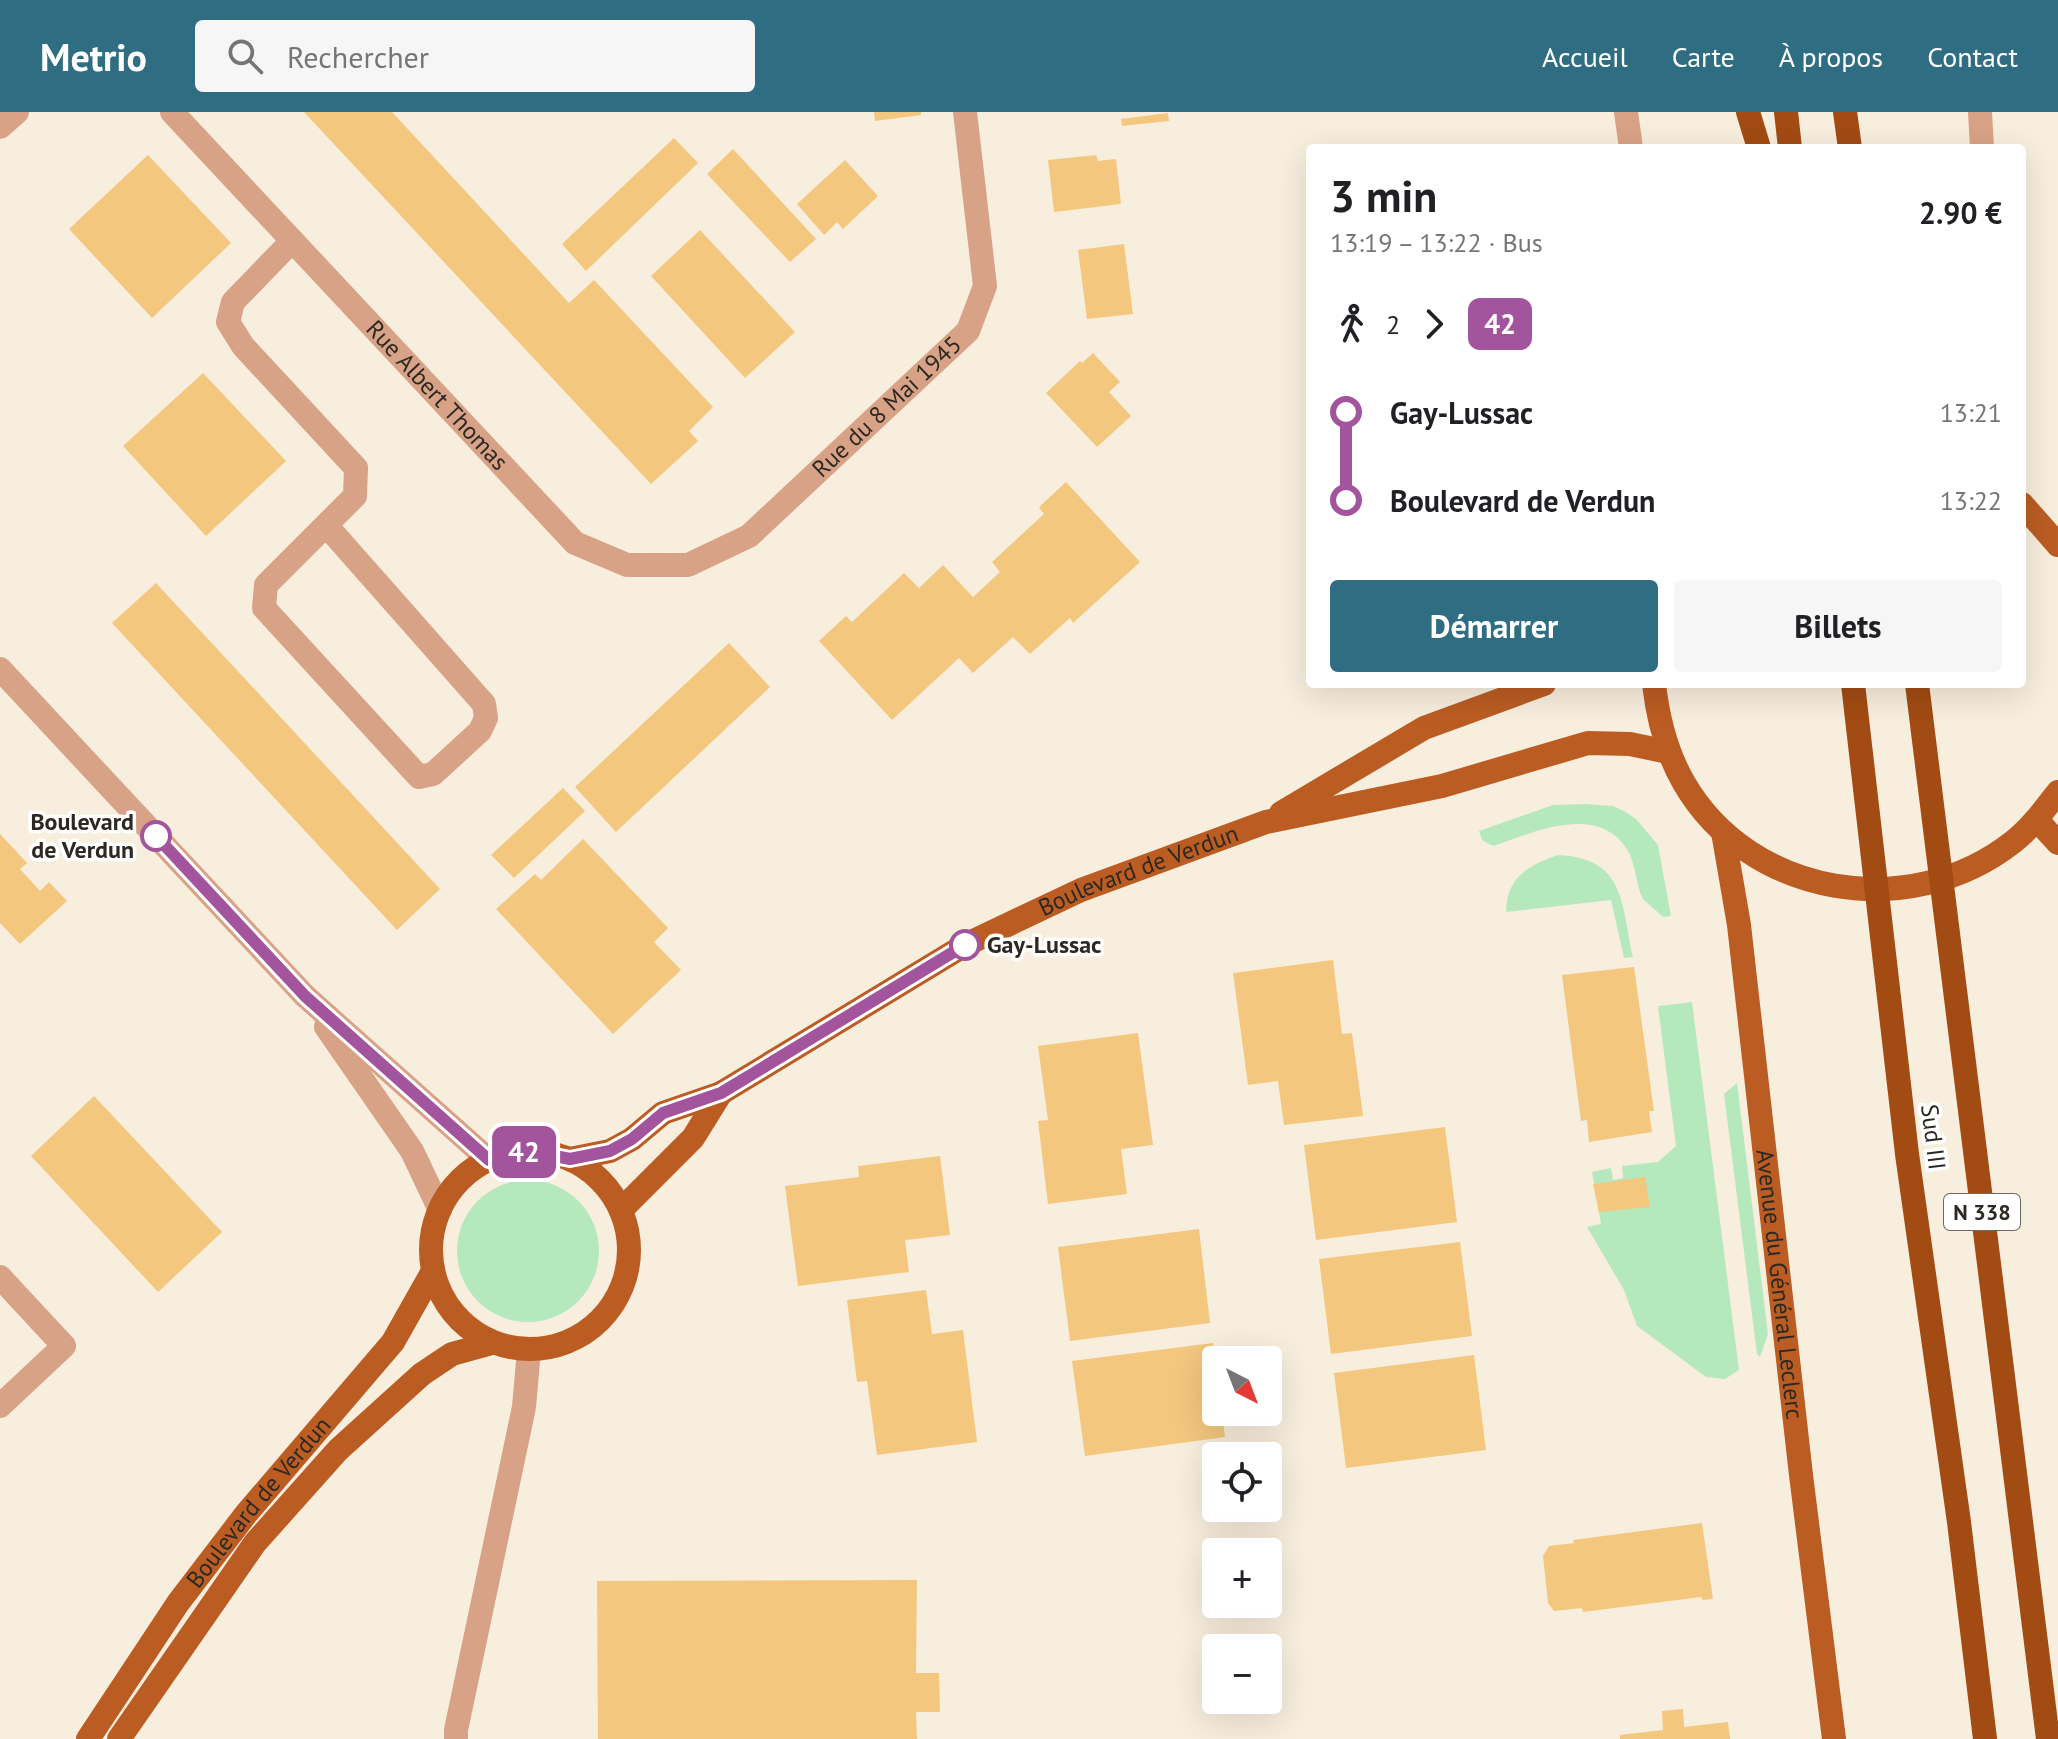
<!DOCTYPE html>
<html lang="fr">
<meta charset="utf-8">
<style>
:root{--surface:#fff;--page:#f6f6f6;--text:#202124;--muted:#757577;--accent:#2e6d82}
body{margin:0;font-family:"PT Sans",sans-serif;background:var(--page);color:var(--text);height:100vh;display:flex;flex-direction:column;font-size:30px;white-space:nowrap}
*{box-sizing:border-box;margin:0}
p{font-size:26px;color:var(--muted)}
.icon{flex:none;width:44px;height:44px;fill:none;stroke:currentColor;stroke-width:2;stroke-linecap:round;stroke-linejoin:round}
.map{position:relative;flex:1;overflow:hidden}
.drawer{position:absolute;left:1306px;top:32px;width:720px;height:544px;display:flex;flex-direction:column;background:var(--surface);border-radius:8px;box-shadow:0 8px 32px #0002}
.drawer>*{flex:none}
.badge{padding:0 16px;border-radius:12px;font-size:28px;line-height:52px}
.needle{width:52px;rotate:138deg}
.fabs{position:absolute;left:1202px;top:1234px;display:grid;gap:16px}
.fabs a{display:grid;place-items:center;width:80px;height:80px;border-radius:8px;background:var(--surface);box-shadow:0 8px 32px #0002;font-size:40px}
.map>.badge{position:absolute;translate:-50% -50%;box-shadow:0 0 0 4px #fff}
.legs{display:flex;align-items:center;gap:12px;height:88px;padding:0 24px;font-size:26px}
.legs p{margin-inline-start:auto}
.head{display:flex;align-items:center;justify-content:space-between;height:136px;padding:0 24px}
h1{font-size:44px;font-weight:600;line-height:60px}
.action{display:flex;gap:16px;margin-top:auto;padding:16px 24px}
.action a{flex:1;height:92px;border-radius:8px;background:var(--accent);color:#fff;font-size:32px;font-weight:600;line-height:92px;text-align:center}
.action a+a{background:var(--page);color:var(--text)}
ul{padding:0 24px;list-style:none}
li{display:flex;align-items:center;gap:28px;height:88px;font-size:30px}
li i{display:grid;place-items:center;width:12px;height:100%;margin:0 10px;background:currentColor}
li i::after{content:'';width:20px;height:20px;margin:-10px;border:6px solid;border-radius:50%;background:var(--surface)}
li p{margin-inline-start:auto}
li:first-child i{background:linear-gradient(#0000 50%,currentColor 0)}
li:last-child i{background:linear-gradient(currentColor 50%,#0000 0)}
header{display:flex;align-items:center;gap:48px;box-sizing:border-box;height:112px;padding:0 40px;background:var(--accent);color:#fff}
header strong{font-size:38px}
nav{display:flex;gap:44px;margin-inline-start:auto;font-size:28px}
.search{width:560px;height:72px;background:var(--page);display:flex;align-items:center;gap:20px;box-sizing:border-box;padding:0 28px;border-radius:8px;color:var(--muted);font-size:30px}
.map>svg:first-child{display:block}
</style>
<header>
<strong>Metrio</strong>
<div class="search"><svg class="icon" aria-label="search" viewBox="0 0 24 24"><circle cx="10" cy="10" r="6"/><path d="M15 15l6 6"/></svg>Rechercher</div>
<nav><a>Accueil</a><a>Carte</a><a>À propos</a><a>Contact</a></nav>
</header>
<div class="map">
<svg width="2058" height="1627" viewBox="0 0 2058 1627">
<rect width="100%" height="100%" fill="#f8eede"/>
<g fill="#b6e8be">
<path d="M1585,692L1613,694L1624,699L1636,707L1658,733L1671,804L1663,805C1657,799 1650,794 1644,788C1637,780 1636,754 1629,741C1601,689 1534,720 1493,734L1482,728L1479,719L1553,693Z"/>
<path d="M1558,743C1626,746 1621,792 1633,845L1624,846L1611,788L1506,800C1507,765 1527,754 1558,743Z"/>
<polygon points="1692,890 1739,1258 1725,1267 1706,1265 1637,1214 1624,1178 1587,1115 1601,1112 1592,1060 1611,1056 1613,1068 1623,1066 1622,1054 1658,1050 1676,1034 1658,894"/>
<polygon points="1737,971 1768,1222 1760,1245 1757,1242 1724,982"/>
<circle cx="528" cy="1139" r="71"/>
</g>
<g fill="#f3c77e">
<polygon points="304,0 392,0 569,191 594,168 713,295 689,319 698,329 651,372"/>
<polygon points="874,0 921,0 921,3 875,9"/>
<polygon points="1168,1 1169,9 1122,14 1121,7"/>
<polygon points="674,26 698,51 586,159 562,132"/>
<polygon points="733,37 816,127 790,150 707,62"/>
<polygon points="148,43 231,131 152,206 69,117"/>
<polygon points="1096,43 1098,49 1116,47 1121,92 1054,100 1048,48"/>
<polygon points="845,48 878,84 843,117 837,110 824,123 797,92"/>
<polygon points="700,118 795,220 745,266 651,164"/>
<polygon points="1124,132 1133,202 1087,207 1078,138"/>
<polygon points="1093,241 1120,270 1109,280 1131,304 1097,335 1046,281 1080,249 1082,251"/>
<polygon points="203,261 286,349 206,424 123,334"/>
<polygon points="1066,370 1140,450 1073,511 1070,506 1030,542 1013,525 973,561 959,546 892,608 819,529 846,504 852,510 904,461 919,476 943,453 973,485 1000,460 992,450 1044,402 1039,395"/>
<polygon points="156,471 440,777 397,818 112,511"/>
<polygon points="729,531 770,575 616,720 575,675"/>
<polygon points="563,676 585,699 514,766 491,743"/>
<polygon points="0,722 27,751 20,757 40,779 49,770 67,789 20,832 0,811"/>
<polygon points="583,727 668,816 654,830 681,858 613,922 496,797 535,762 541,768"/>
<polygon points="1333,848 1342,922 1352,921 1363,1004 1284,1013 1278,969 1248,973 1233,861"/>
<polygon points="1634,855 1654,999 1649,999 1652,1020 1589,1030 1587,1008 1581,1009 1562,863"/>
<polygon points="1138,921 1153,1033 1121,1037 1127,1082 1048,1092 1038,1009 1048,1008 1038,934"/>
<polygon points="94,984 222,1120 158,1180 31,1044"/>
<polygon points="1445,1015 1457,1110 1316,1128 1304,1033"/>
<polygon points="940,1044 950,1123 905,1128 909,1160 798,1174 785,1074 859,1065 858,1054"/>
<polygon points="1645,1065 1650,1095 1599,1100 1593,1072"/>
<polygon points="1199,1117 1210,1211 1070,1229 1058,1135"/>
<polygon points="1460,1130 1472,1224 1331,1242 1319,1147"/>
<polygon points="926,1178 932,1222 963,1218 977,1330 877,1343 867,1269 857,1270 847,1188"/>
<polygon points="1213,1231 1216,1257 1216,1300 1222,1300 1225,1325 1085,1344 1072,1249"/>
<polygon points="1474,1243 1486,1338 1346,1356 1334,1261"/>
<polygon points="1702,1411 1713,1487 1703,1488 1701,1485 1583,1500 1582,1496 1554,1499 1548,1491 1543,1444 1549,1434 1574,1431 1573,1428"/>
<polygon points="917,1468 916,1561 939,1561 940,1600 916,1600 917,1627 598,1627 597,1469"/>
<polygon points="1683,1597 1684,1615 1728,1610 1730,1627 1620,1627 1620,1623 1663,1618 1662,1599"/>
</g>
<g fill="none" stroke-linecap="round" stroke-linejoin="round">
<g stroke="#d8a287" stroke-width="24">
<path id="s1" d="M172,0L575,431L627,453H688L749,424L968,219L985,174L965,0"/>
<polyline points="1626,0 1631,36"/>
<polyline points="1980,0 1982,36"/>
<polyline points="0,15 17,0"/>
<polyline points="292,129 233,190 228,210 243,234 356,356 355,384 266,473 264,496 419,665 433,662 480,619 486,606 484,592 326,413"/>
<polyline points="0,557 305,884 489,1048"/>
<polyline points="326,915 412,1039 440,1098"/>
<polyline points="0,1165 64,1234 0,1294"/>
<polyline points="456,1627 456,1618 524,1295 529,1238"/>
</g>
<g stroke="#bb5c23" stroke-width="24">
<polyline points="2022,392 2058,433"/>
<path d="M1654,572C1658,607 1666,640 1684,671C1750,785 1910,811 2013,730C2031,716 2044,698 2058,680"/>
<polyline points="1281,701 1424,616 1544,572"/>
<polyline points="2037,708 2058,731"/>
<path id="s2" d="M1723,720L1739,813L1801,1363L1834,1627"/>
<circle cx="530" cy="1138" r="99"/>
<path id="s3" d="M570,1047L610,1039L632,1027L663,1001L721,981L965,833L1081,778L1266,710L1442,674L1588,631L1630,632L1668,640"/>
<polyline points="621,1098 693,1026 721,981"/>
<path id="s4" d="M88,1627L178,1491L246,1402L393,1230L433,1159"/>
<polyline points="119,1627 255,1431 338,1338 422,1262 452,1242 492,1231"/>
</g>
<g stroke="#a24b13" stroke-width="24">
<polyline points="1748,0 1759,36"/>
<polyline points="1786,0 1790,36"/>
<polyline points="1845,0 1850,36"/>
<polyline points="1853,572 1907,1042 1959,1410 1985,1627"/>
<polyline points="1917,572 2048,1627"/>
</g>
</g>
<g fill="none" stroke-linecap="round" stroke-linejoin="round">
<defs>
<polyline id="line-1" points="156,724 305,884 489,1048 529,1039 570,1047 610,1039 632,1027 663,1001 721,981 965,833"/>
</defs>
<use href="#line-1" stroke="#fff" stroke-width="18"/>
<use href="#line-1" stroke="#a2559d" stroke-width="12"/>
</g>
<g fill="#fff" stroke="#a2559d" stroke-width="4">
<circle cx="156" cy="724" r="14"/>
<circle cx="965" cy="833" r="14"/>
</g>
<g text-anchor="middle" stroke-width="7" stroke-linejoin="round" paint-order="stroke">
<rect fill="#fff" stroke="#6b6864" stroke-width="2" x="1944" y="1082" width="76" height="36" rx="6"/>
<g font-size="22" font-weight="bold" fill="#2c2822">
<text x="1982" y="1108">N 338</text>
</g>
<g font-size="24" fill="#2c2822" stroke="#fff">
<text dy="8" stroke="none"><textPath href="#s1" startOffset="388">Rue Albert Thomas</textPath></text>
<text dy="8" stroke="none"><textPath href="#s1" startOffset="964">Rue du 8 Mai 1945</textPath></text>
<text dy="8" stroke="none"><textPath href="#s3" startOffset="642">Boulevard de Verdun</textPath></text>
<text transform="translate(1933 1025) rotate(83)" y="8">Sud III</text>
<text dy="8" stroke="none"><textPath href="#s2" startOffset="456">Avenue du Général Leclerc</textPath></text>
<text dy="8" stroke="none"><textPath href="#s4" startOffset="292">Boulevard de Verdun</textPath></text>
</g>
<g font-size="24" font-weight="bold" fill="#2c2822" stroke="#fff" text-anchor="end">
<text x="134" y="718">Boulevard<tspan x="134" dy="28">de Verdun</tspan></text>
<text x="987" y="841" text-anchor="start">Gay-Lussac</text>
</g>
</g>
</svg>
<div class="fabs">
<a><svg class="needle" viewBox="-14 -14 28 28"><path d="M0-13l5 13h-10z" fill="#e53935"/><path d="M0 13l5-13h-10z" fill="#757577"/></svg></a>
<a><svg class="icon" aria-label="locate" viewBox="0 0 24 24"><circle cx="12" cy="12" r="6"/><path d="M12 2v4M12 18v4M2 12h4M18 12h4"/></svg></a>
<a>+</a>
<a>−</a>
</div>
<b class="badge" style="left:524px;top:1040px;background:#a2559d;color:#fff">42</b>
<section class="drawer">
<div class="head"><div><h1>3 min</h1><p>13:19 – 13:22 · Bus</p></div><b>2.90 €</b></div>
<div class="legs"><svg class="icon" aria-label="walk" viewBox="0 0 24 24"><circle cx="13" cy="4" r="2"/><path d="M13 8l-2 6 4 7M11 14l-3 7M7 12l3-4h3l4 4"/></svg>2<svg class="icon" aria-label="forward" viewBox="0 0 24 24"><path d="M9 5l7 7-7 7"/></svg><b class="badge" style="background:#a2559d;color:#fff">42</b></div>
<ul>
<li><i style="color:#a2559d"></i><b>Gay-Lussac</b><p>13:21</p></li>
<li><i style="color:#a2559d"></i><b>Boulevard de Verdun</b><p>13:22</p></li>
</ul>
<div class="action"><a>Démarrer</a><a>Billets</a></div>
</section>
</div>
